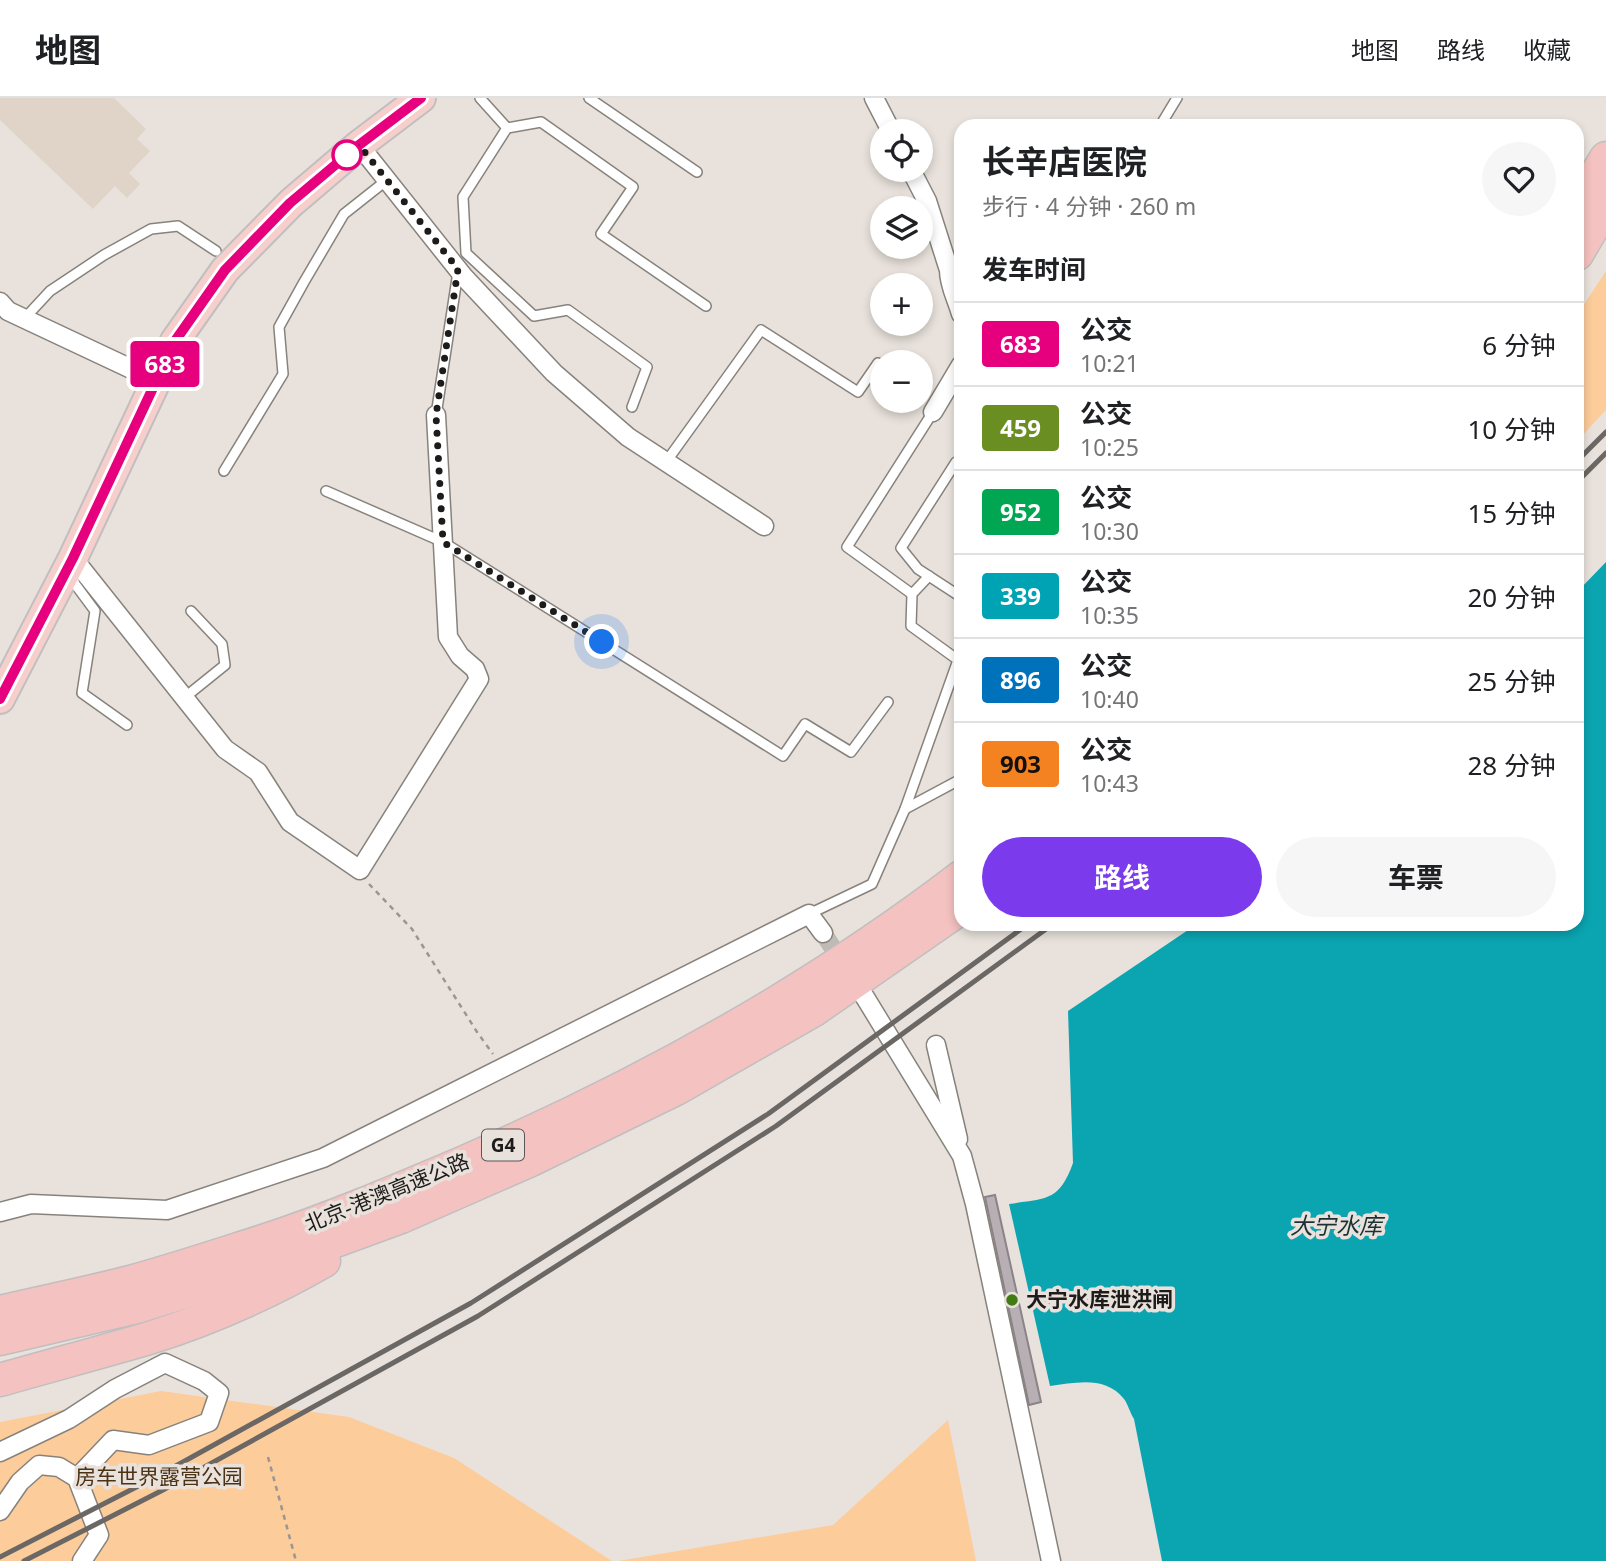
<!DOCTYPE html>
<html lang="zh">
<meta charset="utf-8">
<style>
:root{--surface:#fff;--page:#f6f6f6;--text:#202124;--muted:#757577;--line:#e0e0e0;--accent:#7c3aed}
body{margin:0;font-family:"Noto Sans","Noto Sans SC",sans-serif;background:var(--page);color:var(--text);height:100vh;display:flex;flex-direction:column;font-size:26px;white-space:nowrap}
*{box-sizing:border-box;margin:0}
p{font-size:23px;color:var(--muted)}
.icon{flex:none;width:38px;height:38px;fill:none;stroke:currentColor;stroke-width:2;stroke-linecap:round;stroke-linejoin:round}
.map{position:relative;flex:1;overflow:hidden}
.drawer{position:absolute;left:954px;top:21px;width:630px;height:812px;display:flex;flex-direction:column;background:var(--surface);border-radius:21px;box-shadow:0 4px 10px #0003}
.drawer>*{flex:none}
.badge{padding:0 14px;border-radius:5px;font-size:24px;line-height:46px}
.fabs{position:absolute;left:870px;top:21px;display:grid;gap:14px}
.fabs a{display:grid;place-items:center;width:63px;height:63px;border-radius:50%;background:var(--surface);box-shadow:0 4px 10px #0003;font-size:35px}
.you{position:absolute;width:35px;height:35px;margin:-18px;border:5px solid #fff;border-radius:50%;background:#1a73e8;box-shadow:0 0 0 10px #1a73e833}
.map>.badge{position:absolute;translate:-50% -50%;box-shadow:0 0 0 4px #fff}
h2{padding:0 28px;font-size:26px;line-height:63px}
.round{display:grid;place-items:center;flex:none;width:74px;height:74px;border-radius:37px;background:var(--page)}
.head{display:flex;align-items:center;justify-content:space-between;height:119px;padding:0 28px}
h1{font-size:33px;font-weight:700;line-height:52px}
.cta{display:flex;gap:14px;margin-top:auto;padding:14px 28px}
.cta a{flex:1;height:80px;border-radius:42px;background:var(--accent);color:#fff;font-size:28px;font-weight:700;line-height:80px;text-align:center}
.cta a+a{background:var(--page);color:var(--text)}
ul{padding:0;list-style:none}
li{display:flex;align-items:center;gap:21px;height:84px;padding:0 28px;border-top:2px solid var(--line)}
li div{flex:1}
li b{display:block;font-size:26px}
li em{font-style:normal}
li .badge{min-width:77px;font-weight:700;text-align:center}
header{display:flex;align-items:center;gap:42px;box-sizing:border-box;height:98px;padding:0 35px;background:var(--surface);border-bottom:2px solid var(--line)}
header strong{font-size:33px}
nav{display:flex;gap:38px;margin-inline-start:auto;font-size:24px}
.map>svg:first-child{display:block}
</style>
<header>
<strong>地图</strong>
<nav><a>地图</a><a>路线</a><a>收藏</a></nav>
</header>
<div class="map">
<svg width="1606" height="1463" viewBox="0 0 1606 1463">
<rect width="100%" height="100%" fill="#e9e2dc"/>
<polygon fill="#e0d4c8" points="0,0 114,0 146,31 137,41 150,53 129,75 140,86 127,100 115,88 93,111 0,22"/>
<g fill="#fccc9b">
<polygon points="1606,173 1606,312 1577,343 1577,217"/>
<polygon points="161,1293 349,1319 454,1360 612,1463 0,1463 0,1324"/>
<polygon points="948,1322 976,1463 618,1463 833,1427"/>
</g>
<path fill="#0ba5b2" d="M1606,464V1463H1162L1134,1321C1130,1315 1128,1306 1124,1301C1105,1277 1075,1285 1050,1288L1009,1106C1046,1100 1059,1104 1073,1065L1068,913L1197,826H1577V494Z"/>
<polygon fill="#b7afb4" stroke="#8a8387" stroke-width="2" points="995,1097 1041,1304 1029,1307 985,1099"/>
<g fill="none" stroke-linecap="round" stroke-linejoin="round">
<polyline stroke="#c0bab5" stroke-width="18" stroke-dasharray="18 9" stroke-linecap="butt" points="823,835 846,870"/>
<defs>
<g id="service">
<polyline points="480,0 507,30 463,99 466,155 534,218 568,212 647,269 632,309"/>
<polyline points="589,0 697,74"/>
<polyline points="1160,28 1177,0"/>
<polyline points="507,30 541,24 633,89 601,136 706,208"/>
<polyline points="24,221 50,193 104,157 151,131 178,128 216,153"/>
<polyline points="436,317 458,174"/>
<polyline points="666,364 761,232 858,294 878,265"/>
<polyline points="961,367 956,364 901,450 918,471 961,499"/>
<polyline points="224,373 283,276 279,229 304,184 344,116 387,82"/>
<polyline points="326,393 443,444 783,658 805,626 851,654 888,604"/>
<polyline points="69,478 95,513 82,595 127,627"/>
<polyline points="912,496 847,449 933,314"/>
<polyline points="184,600 225,567 222,546 191,513"/>
<polyline points="905,711 961,681"/>
<polyline points="809,816 872,786 905,711 958,562 911,528 912,496 929,478"/>
</g>
<g id="minor">
<polyline points="874,0 891,33"/>
<polyline points="359,47 464,179 554,275 628,339 764,428"/>
<path d="M911,72L927,103L949,172C949,188 957,201 961,216"/>
<polyline points="0,204 8,213 157,283"/>
<polyline points="933,314 961,267"/>
<polyline points="73,460 225,651 258,674 290,724 360,772 479,581 475,571 460,558 448,539 436,317"/>
<polyline points="863,896 962,1058 975,1106 1051,1463"/>
<polyline points="936,947 958,1041"/>
<polyline points="0,1114 31,1106 167,1112 323,1060 809,816 823,835"/>
<polyline points="0,1354 69,1321 115,1291 165,1265 204,1283 219,1295 209,1324 149,1347 113,1342 77,1380"/>
<polyline points="0,1413 20,1384 39,1367 59,1369 77,1380 99,1437 82,1463"/>
</g>
<polyline id="trunk" points="0,601 73,460 175,243 225,172 291,105 359,47 421,0"/>
<g id="motorway">
<polyline points="1577,108 1606,60"/>
<polyline points="1577,156 1606,107"/>
<path d="M0,1214C43,1204 87,1195 130,1184C174,1172 219,1157 263,1143C330,1121 396,1093 462,1065C638,989 808,896 961,779"/>
<polyline points="0,1241 137,1209 270,1167 401,1119 531,1062 676,991 814,912 961,810"/>
<path d="M0,1282C49,1268 98,1255 146,1241C208,1222 268,1195 324,1163"/>
</g>
</defs>
<use href="#service" stroke="#87827c" stroke-width="12"/>
<use href="#minor" stroke="#87827c" stroke-width="21"/>
<use href="#trunk" stroke="#c0bfbf" stroke-width="32"/>
<use href="#motorway" stroke="#c0bfbf" stroke-width="35"/>
<g stroke="#9c9692" stroke-width="2.5" stroke-dasharray="5 5" stroke-linecap="butt">
<polyline points="369,786 412,831 477,934 493,956"/>
<polyline points="268,1359 296,1463"/>
</g>
<use href="#service" stroke="#fff" stroke-width="9"/>
<use href="#minor" stroke="#fff" stroke-width="18"/>
<use href="#trunk" stroke="#f6cecc" stroke-width="28"/>
<use href="#motorway" stroke="#f4c2c0" stroke-width="32"/>
<g stroke="#6b6764" stroke-width="5">
<polyline points="1577,363 1606,334"/>
<polyline points="1577,384 1606,355"/>
<polyline points="0,1459 154,1380 471,1205 768,1016 1028,826"/>
<polyline points="24,1463 161,1393 478,1218 776,1028 1053,826"/>
</g>
</g>
<g fill="none" stroke-linecap="round" stroke-linejoin="round">
<defs>
<polyline id="line" points="0,601 73,460 175,243 225,172 290,105 359,47 421,0"/>
</defs>
<use href="#line" stroke="#fff" stroke-width="16"/>
<use href="#line" stroke="#e6007e" stroke-width="10"/>
<polyline stroke="#1e1c1a" stroke-width="7" stroke-dasharray="0 12.6" points="347,57 359,47 458,171 436,317 443,444 602,544"/>
</g>
<circle fill="#fff" stroke="#e6007e" stroke-width="3.5" cx="347" cy="57" r="14"/>
<circle fill="#417b14" stroke="#e9e2dc" stroke-width="2.5" cx="1012" cy="1202" r="7"/>
<g text-anchor="middle" stroke-width="7" stroke-linejoin="round" paint-order="stroke">
<rect fill="#e9e2dc" stroke="#5b5754" stroke-width="2" x="482" y="1031.5" width="42" height="31" rx="5"/>
<g font-size="19" font-weight="bold" fill="#1e1c1a">
<text x="503" y="1054">G4</text>
</g>
<g font-size="21" fill="#1e1c1a" stroke="#e9e2dc">
<text transform="translate(387 1095) rotate(-22)" y="7">北京-港澳高速公路</text>
</g>
<g font-size="21" font-weight="bold" fill="#1e1c1a" stroke="#e9e2dc" text-anchor="start">
<text x="1026" y="1209">大宁水库泄洪闸</text>
</g>
<g font-size="21" fill="#4b3215" stroke="#e9e2dc">
<text x="159" y="1386">房车世界露营公园</text>
</g>
<g font-size="23" font-style="italic" fill="#1b3134" stroke="#e9e2dc">
<text x="1336" y="1136">大宁水库</text>
</g>
</g>
</svg>
<div class="fabs">
<a><svg class="icon" aria-label="locate" viewBox="0 0 24 24"><circle cx="12" cy="12" r="6"/><path d="M12 2v4M12 18v4M2 12h4M18 12h4"/></svg></a>
<a><svg class="icon" aria-label="layers" viewBox="0 0 24 24"><path d="M12 4l9 5-9 5-9-5zM3 14l9 5 9-5"/></svg></a>
<a>+</a>
<a>−</a>
</div>
<div class="you" style="left:602px;top:544px"></div>
<b class="badge" style="left:165px;top:266px;background:#e6007e;color:#fff">683</b>
<section class="drawer">
<div class="head"><div><h1>长辛店医院</h1><p>步行 · 4 分钟 · 260 m</p></div><a class="round"><svg class="icon" aria-label="heart" viewBox="0 0 24 24"><path d="M12 20l-8-8c-3-5 5-10 8-4 3-6 11-1 8 4z"/></svg></a></div>
<h2>发车时间</h2>
<ul>
<li><span class="badge" style="background:#e6007e;color:#fff">683</span><div><b>公交</b><p>10:21</p></div><em>6 分钟</em></li>
<li><span class="badge" style="background:#6b8e23;color:#fff">459</span><div><b>公交</b><p>10:25</p></div><em>10 分钟</em></li>
<li><span class="badge" style="background:#00a651;color:#fff">952</span><div><b>公交</b><p>10:30</p></div><em>15 分钟</em></li>
<li><span class="badge" style="background:#00a3b4;color:#fff">339</span><div><b>公交</b><p>10:35</p></div><em>20 分钟</em></li>
<li><span class="badge" style="background:#0072bc;color:#fff">896</span><div><b>公交</b><p>10:40</p></div><em>25 分钟</em></li>
<li><span class="badge" style="background:#f58220;color:#111">903</span><div><b>公交</b><p>10:43</p></div><em>28 分钟</em></li>
</ul>
<div class="cta"><a>路线</a><a>车票</a></div>
</section>
</div>
